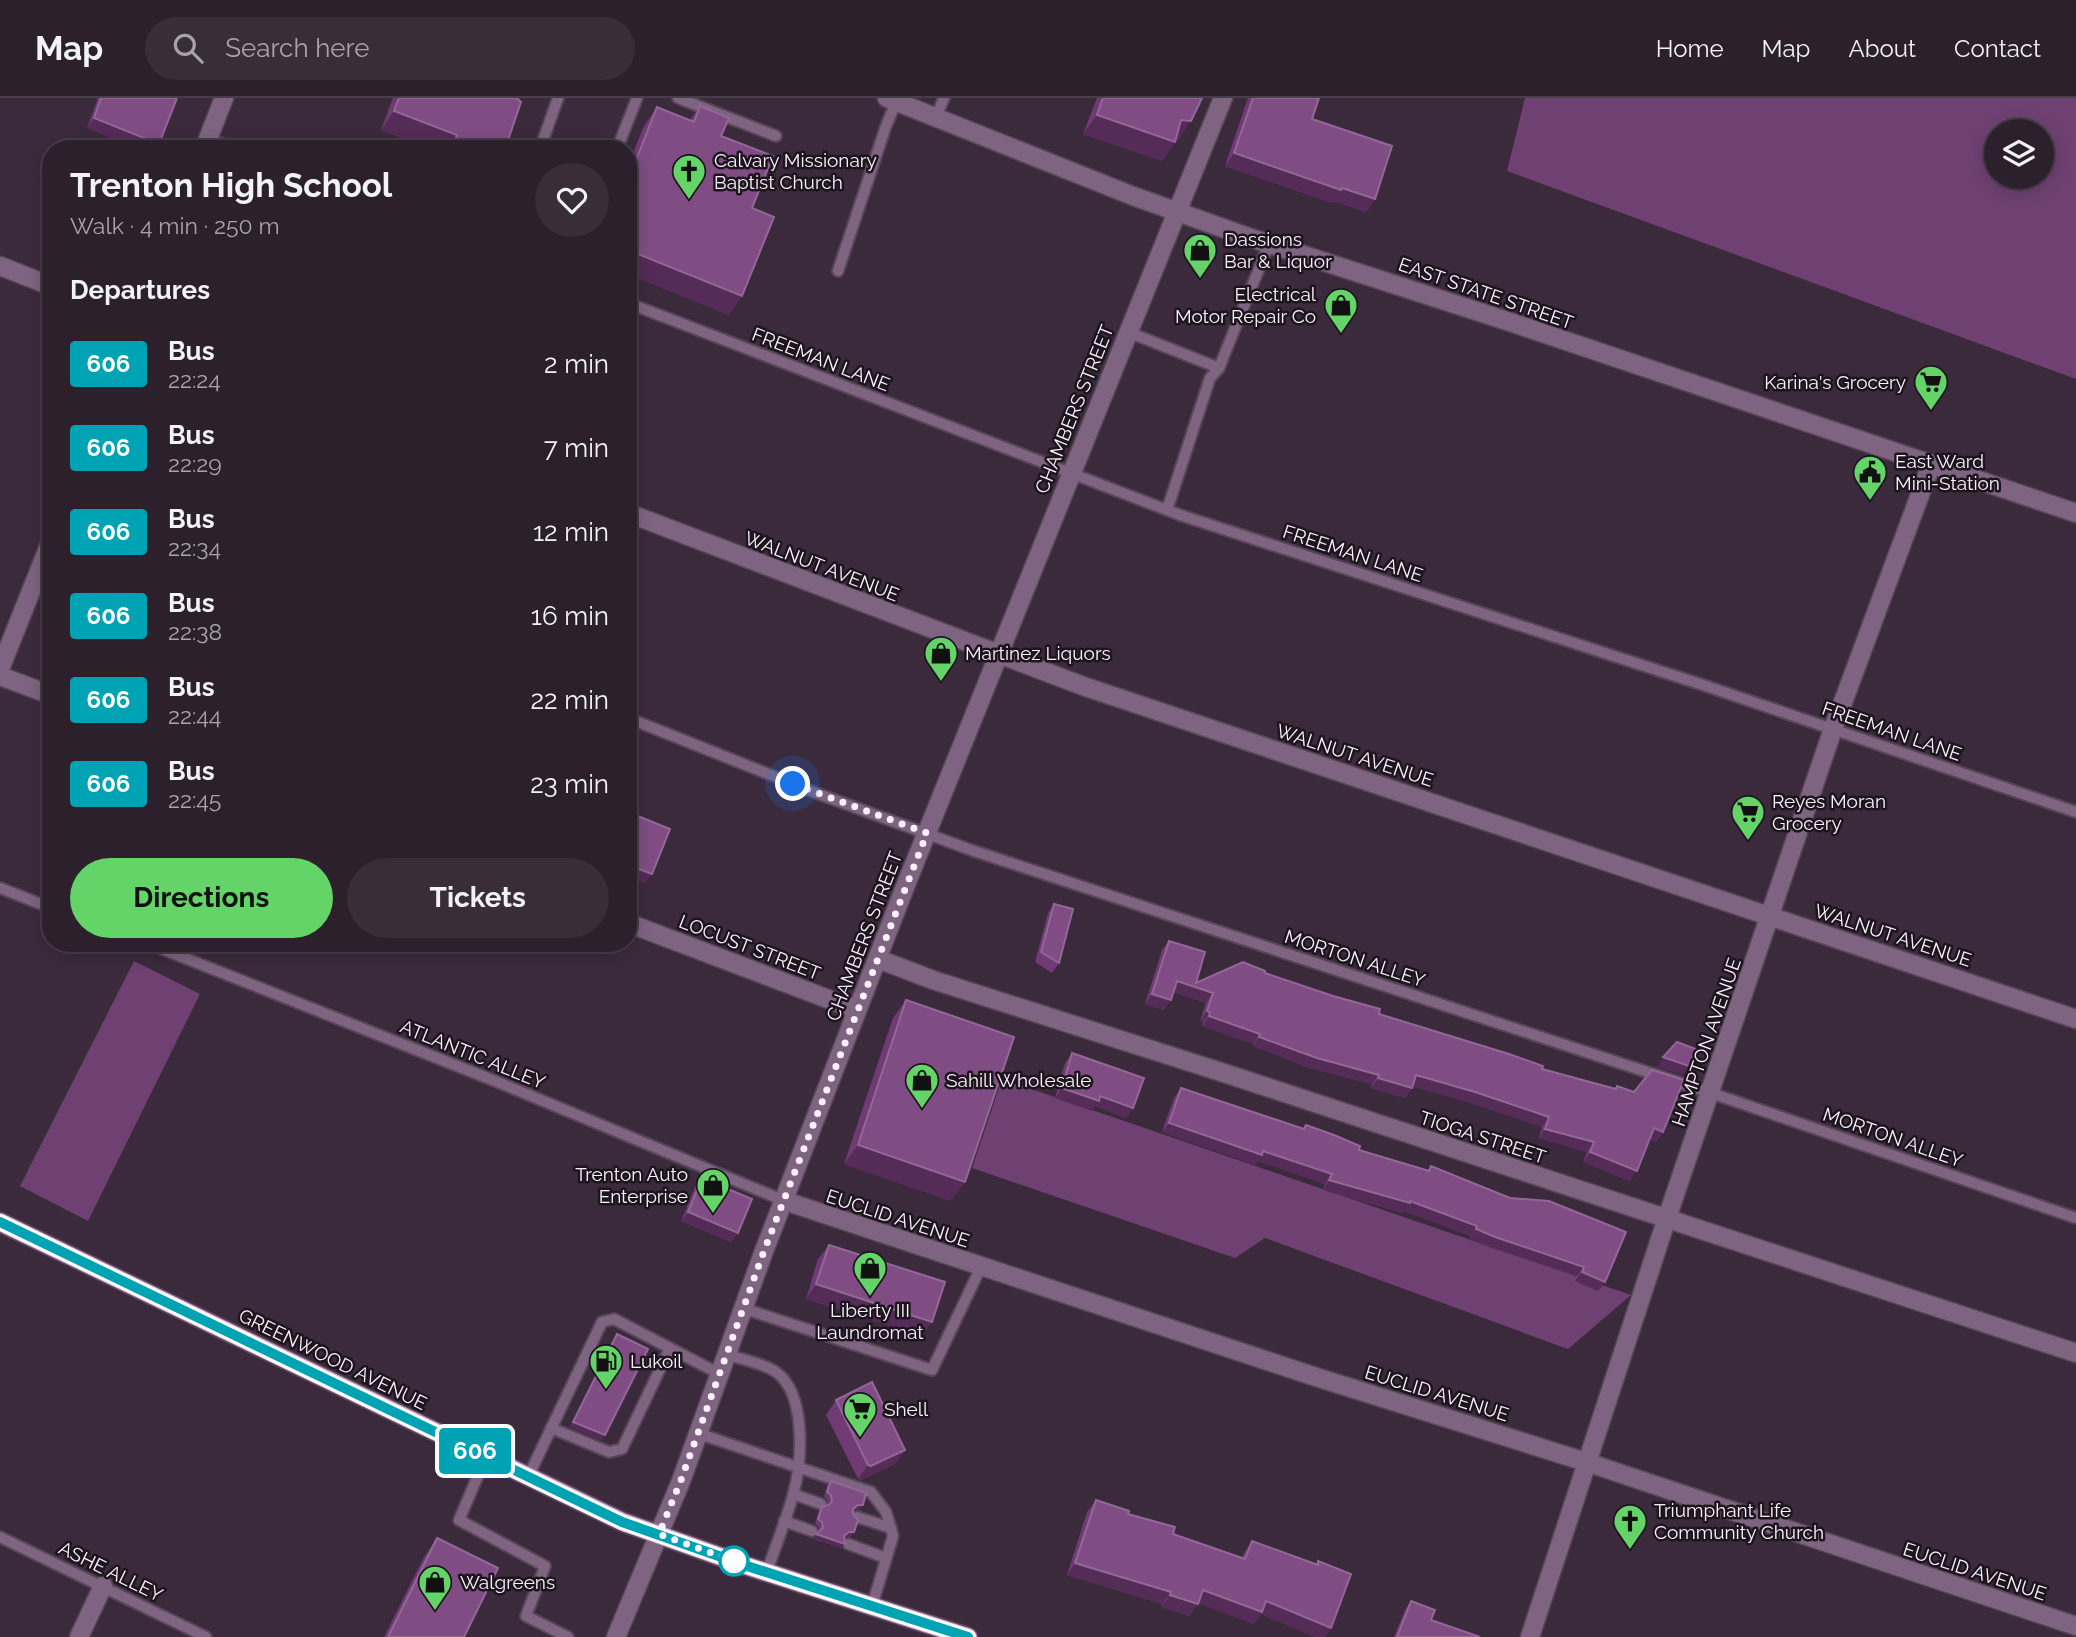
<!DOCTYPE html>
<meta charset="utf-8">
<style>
:root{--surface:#2c202d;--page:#382d39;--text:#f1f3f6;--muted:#a6a3aa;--line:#483e49;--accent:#64d468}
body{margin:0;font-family:Raleway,sans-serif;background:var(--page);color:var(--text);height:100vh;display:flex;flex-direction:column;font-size:26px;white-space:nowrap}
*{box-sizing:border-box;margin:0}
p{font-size:23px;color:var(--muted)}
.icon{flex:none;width:38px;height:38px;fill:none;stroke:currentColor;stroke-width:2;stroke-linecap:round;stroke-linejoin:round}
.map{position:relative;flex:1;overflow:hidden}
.panel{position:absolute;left:42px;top:42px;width:595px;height:812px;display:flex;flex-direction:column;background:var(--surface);border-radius:28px;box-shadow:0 4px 18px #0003,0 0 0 2px var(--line)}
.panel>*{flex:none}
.badge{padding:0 14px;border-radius:5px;font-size:24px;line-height:46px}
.tools{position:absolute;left:1984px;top:21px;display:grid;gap:14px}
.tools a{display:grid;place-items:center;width:70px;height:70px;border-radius:50%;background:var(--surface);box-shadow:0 4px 18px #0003,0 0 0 2px var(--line);font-size:35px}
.you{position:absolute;width:35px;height:35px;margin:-18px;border:5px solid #fff;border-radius:50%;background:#1a73e8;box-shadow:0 0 0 10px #1a73e833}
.map>.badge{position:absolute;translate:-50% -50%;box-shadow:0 0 0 4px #fff}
h2{padding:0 28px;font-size:26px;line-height:63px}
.round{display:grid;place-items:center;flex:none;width:74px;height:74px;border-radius:37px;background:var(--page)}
.summary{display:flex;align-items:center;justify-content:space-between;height:119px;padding:0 28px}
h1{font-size:33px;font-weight:700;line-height:52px}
.cta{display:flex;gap:14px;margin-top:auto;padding:14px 28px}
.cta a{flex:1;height:80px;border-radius:42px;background:var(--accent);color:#111;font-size:28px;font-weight:700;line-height:80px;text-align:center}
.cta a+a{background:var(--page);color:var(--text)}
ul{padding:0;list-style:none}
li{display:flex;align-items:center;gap:21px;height:84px;padding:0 28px}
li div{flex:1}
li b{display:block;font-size:26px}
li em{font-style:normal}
li .badge{min-width:77px;font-weight:700;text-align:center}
header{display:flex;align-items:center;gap:42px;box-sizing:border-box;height:98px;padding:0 35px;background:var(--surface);border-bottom:2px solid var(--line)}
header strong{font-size:33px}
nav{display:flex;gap:38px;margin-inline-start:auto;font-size:24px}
.search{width:490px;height:63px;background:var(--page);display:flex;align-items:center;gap:18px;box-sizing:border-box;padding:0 24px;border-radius:38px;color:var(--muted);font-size:26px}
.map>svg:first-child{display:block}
</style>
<header>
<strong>Map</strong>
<div class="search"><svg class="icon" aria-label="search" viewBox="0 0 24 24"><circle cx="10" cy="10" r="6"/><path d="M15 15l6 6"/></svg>Search here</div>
<nav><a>Home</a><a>Map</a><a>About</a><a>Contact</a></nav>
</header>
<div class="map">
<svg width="2076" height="1539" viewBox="0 0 2076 1539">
<rect width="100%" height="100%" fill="#3b2a3c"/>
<g fill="#6e4172" fill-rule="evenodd">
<path d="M1525,0H2076V281L1507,73ZM1997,33H2042V79H1997Z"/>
<polygon points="134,863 200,896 88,1123 20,1088"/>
<polygon points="1002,981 1631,1197 1568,1251 1265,1140 1235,1160 972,1070"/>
</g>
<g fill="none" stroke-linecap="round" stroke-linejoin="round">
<defs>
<g id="service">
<polyline points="678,0 776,38"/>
<polyline points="936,19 944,0"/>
<polyline points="208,40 234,51"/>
<polyline points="540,51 558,0"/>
<polyline points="617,51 637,0"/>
<polyline points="838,173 886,28 896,4"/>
<polyline points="628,205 1180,417 1703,587 2076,714"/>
<polyline points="1128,234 1219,270"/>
<polyline points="1167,412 1210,280 1219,270 1269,146"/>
<polyline points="628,620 816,695 971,752 1711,995 2076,1120"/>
<polyline points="0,790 51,810"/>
<polyline points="147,845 495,983 785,1103"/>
<polyline points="742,1210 932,1272 981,1169"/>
<path d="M725,1256C740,1261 763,1265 776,1274C807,1296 802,1365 793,1397C786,1423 775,1449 767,1474"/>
<polyline points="551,1330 609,1354 622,1351 670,1250"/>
<polyline points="697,1335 871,1394 886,1414 893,1438 872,1508"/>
<polyline points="486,1359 459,1422 545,1468 526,1518 568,1539"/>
<polyline points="528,1379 602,1224 614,1221 718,1275"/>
<polyline points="793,1396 821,1406"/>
<polyline points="857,1419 891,1430"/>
<polyline points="784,1423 812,1433"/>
<polyline points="0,1439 206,1539"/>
<polyline points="848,1446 886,1460"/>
</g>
<g id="minor">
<polyline points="204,51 224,0"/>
<polyline points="0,168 51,188"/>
<polyline points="628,415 1083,588 2076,921"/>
<polyline points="0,571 51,443"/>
<polyline points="0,578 51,597"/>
<polyline points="628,825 857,912"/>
<polyline points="878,861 933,882 1221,974 2076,1255"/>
<polyline points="785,1103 1316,1279 1586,1364 2076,1528"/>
<polyline points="79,1539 103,1488"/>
<polyline points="1530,1539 1667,1120 1833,631 1931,367"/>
</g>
<g id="tertiary">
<polyline points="887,0 1133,98 1248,139 1507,223 2076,415"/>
<polyline points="616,1539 681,1383 764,1153 905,789 1223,0"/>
</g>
<polyline id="primary" points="0,1124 623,1424 747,1468 968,1539"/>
</defs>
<use href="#service" stroke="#564657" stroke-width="14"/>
<use href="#minor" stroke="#564657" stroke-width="21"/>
<use href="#tertiary" stroke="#564657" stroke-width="21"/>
<use href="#primary" stroke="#564657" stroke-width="21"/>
<use href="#service" stroke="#7e6480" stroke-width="10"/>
<use href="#minor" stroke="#7e6480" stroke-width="18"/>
<use href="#tertiary" stroke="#7e6480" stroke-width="18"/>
<use href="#primary" stroke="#cc95d0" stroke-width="18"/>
</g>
<g fill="#703a75">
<polygon points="98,0 177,0 159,46 156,51 139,51 87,30"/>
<polygon points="393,0 517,0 505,51 431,51 381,32"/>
<polygon points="1097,0 1202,0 1178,42 1176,42 1175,44 1162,63 1083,36"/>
<polygon points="1248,0 1319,0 1312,21 1375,101 1366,114 1334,103 1332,105 1225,68"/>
<polygon points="700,8 721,38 752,110 729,217 628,176 628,67 644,28 657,9 690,22"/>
<polygon points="51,117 51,145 41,141"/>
<polygon points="1054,806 1059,865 1052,875 1035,864 1048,815"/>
<polygon points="1169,843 1196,885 1265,875 1379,916 1542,971 1615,991 1617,988 1656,1044 1650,1041 1630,1083 1583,1064 1587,1054 1539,1040 1542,1029 1468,1004 1412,988 1405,1000 1371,990 1372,986 1310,970 1253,948 1253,946 1202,928 1203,924 1200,923 1206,905 1174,894 1164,912 1145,906 1162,852"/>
<polygon points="906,902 951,1103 844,1066 893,920"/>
<polygon points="1072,955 1133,1010 1126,1020 1095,1008 1092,1013 1055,1000 1065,965"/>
<polygon points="1181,990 1303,1031 1306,1027 1359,1052 1428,1072 1431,1068 1605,1184 1598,1193 1575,1183 1577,1178 1489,1149 1469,1141 1471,1138 1404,1113 1403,1115 1323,1092 1325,1086 1258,1063 1255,1067 1162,1034 1174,1000"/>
<polygon points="702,1080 738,1135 731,1144 681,1123 695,1089"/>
<polygon points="829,1147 922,1238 806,1201 818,1161"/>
<polygon points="617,1236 605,1337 601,1342 570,1329"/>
<polygon points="836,1302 905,1352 895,1366 861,1382 858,1381 826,1317"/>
<polygon points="831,1383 863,1407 859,1411 855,1412 853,1413 854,1434 850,1439 846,1438 845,1440 845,1446 842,1450 812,1441 819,1433 818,1428 815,1426 819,1413 822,1409 828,1408 827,1401 824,1399 827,1388"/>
<polygon points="1096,1402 1173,1436 1242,1460 1244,1455 1252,1443 1316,1467 1318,1463 1331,1530 1325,1539 1315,1539 1261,1516 1254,1526 1198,1505 1189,1518 1161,1509 1162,1506 1067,1477 1087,1414"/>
<polygon points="437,1440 464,1539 384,1539 424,1459"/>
<polygon points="1411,1503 1431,1522 1480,1539 1394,1539 1405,1512"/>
</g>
<g fill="#552b58">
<polygon points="394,13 457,37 447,51 431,51 381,32"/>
<polygon points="1097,17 1175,44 1162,63 1083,36"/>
<polygon points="94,20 159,46 156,51 139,51 87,30"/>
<polygon points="1181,22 1191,23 1178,42 1167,41"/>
<polygon points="1234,55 1342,90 1375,101 1366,114 1334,103 1332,105 1225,68"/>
<polygon points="47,131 51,133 51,145 41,141"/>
<polygon points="628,152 742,198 729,217 628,176"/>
<polygon points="628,767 652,776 645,785 628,779"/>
<polygon points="1177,883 1213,895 1206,905 1171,893"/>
<polygon points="1152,896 1171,902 1164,912 1145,906"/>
<polygon points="1207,913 1210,914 1203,924 1200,923"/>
<polygon points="1209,918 1260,936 1253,946 1202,928"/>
<polygon points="1259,939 1379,977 1372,986 1310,970 1253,948"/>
<polygon points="1663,959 1689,968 1683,977 1657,969"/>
<polygon points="1416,977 1475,994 1549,1019 1542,1029 1468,1004 1409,987"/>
<polygon points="1378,980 1412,990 1405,1000 1371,990"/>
<polygon points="1062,990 1100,998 1133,1010 1126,1020 1095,1008 1092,1013 1055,1000"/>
<polygon points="1169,1025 1263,1053 1332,1076 1325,1086 1258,1063 1255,1067 1162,1034"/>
<polygon points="1654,1030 1663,1034 1656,1044 1647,1040"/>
<polygon points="1545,1031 1594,1044 1587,1054 1539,1040"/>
<polygon points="858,1047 965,1084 951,1103 844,1066"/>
<polygon points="1590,1054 1637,1073 1630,1083 1583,1064"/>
<polygon points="1329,1082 1410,1103 1477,1128 1471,1138 1404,1113 1403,1115 1323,1092"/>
<polygon points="688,1114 738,1135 731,1144 681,1123"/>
<polygon points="1476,1131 1584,1169 1577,1178 1489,1149 1469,1141"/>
<polygon points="1582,1174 1605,1184 1598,1193 1575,1183"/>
<polygon points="816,1186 932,1224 922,1238 806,1201"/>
<polygon points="573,1324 605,1337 601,1342 570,1329"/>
<polygon points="905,1352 895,1366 861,1382 858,1381 868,1367"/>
<polygon points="858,1407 863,1407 859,1411 855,1412 850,1416"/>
<polygon points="849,1434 854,1434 850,1439 846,1438 841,1443"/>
<polygon points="816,1436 845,1446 842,1450 812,1441"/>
<polygon points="1075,1465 1171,1494 1162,1506 1067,1477"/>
<polygon points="1203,1492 1266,1503 1331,1530 1325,1539 1315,1539 1261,1516 1254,1526 1194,1504"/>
<polygon points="1170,1497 1198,1506 1189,1518 1161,1509"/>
</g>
<g fill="#7f4d84" stroke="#936796" stroke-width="2">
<polygon points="101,0 177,0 159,46 94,20"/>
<polygon points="399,0 517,0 521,4 505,51 452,51 457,37 394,13"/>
<polygon points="1103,0 1202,0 1191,23 1181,22 1175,44 1097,17"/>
<polygon points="1253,0 1319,0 1312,21 1392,48 1375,101 1342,90 1341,92 1234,55"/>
<polygon points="700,8 729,20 721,38 773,58 752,110 774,119 742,198 628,152 628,82 657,9 694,24"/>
<polygon points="628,714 670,731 652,776 628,767"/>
<polygon points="1054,806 1073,811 1059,865 1041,854"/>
<polygon points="1169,843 1205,854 1196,885 1243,864 1265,873 1265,875 1333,898 1380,911 1379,916 1509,956 1543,968 1542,971 1616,991 1617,988 1634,994 1652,972 1684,982 1663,1034 1654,1030 1637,1073 1590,1054 1594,1044 1545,1031 1549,1019 1475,994 1416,977 1412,990 1378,980 1379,977 1317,960 1259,939 1260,936 1209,918 1210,914 1207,913 1213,895 1177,883 1171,902 1152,896"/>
<polygon points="906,902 1014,939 965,1084 858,1047"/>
<polygon points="1677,944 1696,951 1689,968 1663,959"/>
<polygon points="1072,955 1144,980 1133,1010 1100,998 1099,1003 1062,990"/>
<polygon points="1181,990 1304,1031 1306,1027 1334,1037 1360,1048 1359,1052 1429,1073 1431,1068 1510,1100 1549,1103 1626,1134 1605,1184 1582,1174 1584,1169 1495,1139 1476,1131 1477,1128 1410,1103 1410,1105 1329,1082 1332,1076 1263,1053 1262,1057 1169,1025"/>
<polygon points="702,1080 752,1101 738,1135 688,1114"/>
<polygon points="829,1147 945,1184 932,1224 816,1186"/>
<polygon points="617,1236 648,1251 605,1337 573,1324"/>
<polygon points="872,1284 905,1352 871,1368 868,1367 836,1302"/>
<polygon points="831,1383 866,1395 863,1407 858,1407 853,1411 853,1416 858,1422 854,1434 849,1434 844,1438 845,1446 816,1436 823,1430 822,1424 818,1421 822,1409 829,1407 832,1403 831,1397 827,1394"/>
<polygon points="1096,1402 1129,1413 1128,1416 1175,1429 1173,1436 1245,1461 1252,1443 1318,1467 1318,1463 1351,1476 1331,1530 1266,1503 1262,1514 1203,1492 1198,1506 1170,1497 1171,1494 1075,1465"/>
<polygon points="437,1440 498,1470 464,1539 388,1539"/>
<polygon points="1411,1503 1435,1512 1431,1522 1480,1539 1397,1539"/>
</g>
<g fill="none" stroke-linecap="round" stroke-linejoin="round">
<defs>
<polyline id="line" points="0,1124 622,1424 747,1468 968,1539"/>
</defs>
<use href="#line" stroke="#fff" stroke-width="16"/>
<use href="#line" stroke="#00a3b4" stroke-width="10"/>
<polyline stroke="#fbf0fc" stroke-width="7" stroke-dasharray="0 12.6" points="734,1463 659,1436 681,1382 764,1153 927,735 793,686"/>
</g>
<defs>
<symbol id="church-pin" viewBox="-11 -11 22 30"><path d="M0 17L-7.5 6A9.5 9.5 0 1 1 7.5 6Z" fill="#64d468" stroke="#1d151e"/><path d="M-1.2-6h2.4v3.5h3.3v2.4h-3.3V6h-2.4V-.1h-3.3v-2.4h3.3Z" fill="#111"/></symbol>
<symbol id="shop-pin" viewBox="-11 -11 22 30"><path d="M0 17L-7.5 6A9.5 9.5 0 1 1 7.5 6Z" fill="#64d468" stroke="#1d151e"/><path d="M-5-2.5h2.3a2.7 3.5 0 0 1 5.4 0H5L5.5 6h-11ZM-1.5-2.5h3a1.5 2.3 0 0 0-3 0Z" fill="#111"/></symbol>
<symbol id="supermarket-pin" viewBox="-11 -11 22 30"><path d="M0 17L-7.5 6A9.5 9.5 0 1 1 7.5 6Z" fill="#64d468" stroke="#1d151e"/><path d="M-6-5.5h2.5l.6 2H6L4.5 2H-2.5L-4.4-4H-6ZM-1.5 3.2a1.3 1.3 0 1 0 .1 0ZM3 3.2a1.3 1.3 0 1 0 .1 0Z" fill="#111"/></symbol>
<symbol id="civic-pin" viewBox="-11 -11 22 30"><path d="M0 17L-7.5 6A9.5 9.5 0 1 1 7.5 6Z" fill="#64d468" stroke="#1d151e"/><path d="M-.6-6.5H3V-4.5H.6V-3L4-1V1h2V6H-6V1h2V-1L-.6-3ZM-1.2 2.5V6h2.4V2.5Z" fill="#111"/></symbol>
<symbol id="fuel-pin" viewBox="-11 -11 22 30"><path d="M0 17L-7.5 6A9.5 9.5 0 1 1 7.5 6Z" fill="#64d468" stroke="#1d151e"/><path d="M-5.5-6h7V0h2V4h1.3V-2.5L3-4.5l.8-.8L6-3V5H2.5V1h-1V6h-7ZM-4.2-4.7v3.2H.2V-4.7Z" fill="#111"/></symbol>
</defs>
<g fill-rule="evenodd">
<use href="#church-pin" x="670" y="54" width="38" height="52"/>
<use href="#shop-pin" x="1181" y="133" width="38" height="52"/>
<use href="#shop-pin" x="1322" y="188" width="38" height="52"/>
<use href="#supermarket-pin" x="1912" y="265" width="38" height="52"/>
<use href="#civic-pin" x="1851" y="355" width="38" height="52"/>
<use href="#shop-pin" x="922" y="536" width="38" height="52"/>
<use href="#supermarket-pin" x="1729" y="695" width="38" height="52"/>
<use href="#shop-pin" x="903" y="963" width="38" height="52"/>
<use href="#shop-pin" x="694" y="1068" width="38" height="52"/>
<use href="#shop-pin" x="851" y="1151" width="38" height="52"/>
<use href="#fuel-pin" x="587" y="1244" width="38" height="52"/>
<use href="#supermarket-pin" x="841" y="1292" width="38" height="52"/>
<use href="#church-pin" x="1611" y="1404" width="38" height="52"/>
<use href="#shop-pin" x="416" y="1465" width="38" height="52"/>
</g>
<circle fill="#fff" stroke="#00a3b4" stroke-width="3.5" cx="734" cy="1463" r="14"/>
<g text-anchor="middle" stroke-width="5" stroke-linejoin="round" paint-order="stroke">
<g font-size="19" fill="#fbf0fc" stroke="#1d151e" text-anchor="start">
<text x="714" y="69">Calvary Missionary<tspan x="714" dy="22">Baptist Church</tspan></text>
<text x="1224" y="148">Dassions<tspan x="1224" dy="22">Bar &amp; Liquor</tspan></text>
<text x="1316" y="203" text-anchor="end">Electrical<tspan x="1316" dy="22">Motor Repair Co</tspan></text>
<text x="1906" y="291" text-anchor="end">Karina's Grocery</text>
<text x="1895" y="370">East Ward<tspan x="1895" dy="22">Mini-Station</tspan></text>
<text x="965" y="562">Martinez Liquors</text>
<text x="1772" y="710">Reyes Moran<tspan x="1772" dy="22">Grocery</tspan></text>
<text x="946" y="989">Sahill Wholesale</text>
<text x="688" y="1083" text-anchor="end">Trenton Auto<tspan x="688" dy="22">Enterprise</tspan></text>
<text x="870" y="1219" text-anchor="middle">Liberty III<tspan x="870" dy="22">Laundromat</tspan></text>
<text x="630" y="1270">Lukoil</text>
<text x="884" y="1318">Shell</text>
<text x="1654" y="1419">Triumphant Life<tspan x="1654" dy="22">Community Church</tspan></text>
<text x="460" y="1491">Walgreens</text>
</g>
<g font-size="19" fill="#fbf0fc" stroke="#1d151e">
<text transform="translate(1486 195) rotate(19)" y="7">EAST STATE STREET</text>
<text transform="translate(821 261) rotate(21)" y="7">FREEMAN LANE</text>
<text transform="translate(1074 311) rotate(-68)" y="7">CHAMBERS STREET</text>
<text transform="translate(1353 455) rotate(18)" y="7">FREEMAN LANE</text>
<text transform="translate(822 468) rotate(21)" y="7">WALNUT AVENUE</text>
<text transform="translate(1892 633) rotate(19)" y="7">FREEMAN LANE</text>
<text transform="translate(1355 657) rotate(18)" y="7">WALNUT AVENUE</text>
<text transform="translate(1893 837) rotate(18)" y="7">WALNUT AVENUE</text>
<text transform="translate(864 838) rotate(-69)" y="7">CHAMBERS STREET</text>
<text transform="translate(750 849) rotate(21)" y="7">LOCUST STREET</text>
<text transform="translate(1355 860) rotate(18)" y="7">MORTON ALLEY</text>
<text transform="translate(1706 944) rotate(-71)" y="7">HAMPTON AVENUE</text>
<text transform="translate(473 956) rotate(22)" y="7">ATLANTIC ALLEY</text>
<text transform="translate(1483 1039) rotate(18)" y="7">TIOGA STREET</text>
<text transform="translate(1893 1039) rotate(19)" y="7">MORTON ALLEY</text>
<text transform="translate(898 1120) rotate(18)" y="7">EUCLID AVENUE</text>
<text transform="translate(333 1261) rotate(26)" y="7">GREENWOOD AVENUE</text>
<text transform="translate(1437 1295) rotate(17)" y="7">EUCLID AVENUE</text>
<text transform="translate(111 1473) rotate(26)" y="7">ASHE ALLEY</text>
<text transform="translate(1975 1473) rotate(18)" y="7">EUCLID AVENUE</text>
</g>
</g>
</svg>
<div class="tools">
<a><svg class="icon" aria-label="layers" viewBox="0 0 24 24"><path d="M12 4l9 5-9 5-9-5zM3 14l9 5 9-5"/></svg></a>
</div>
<div class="you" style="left:793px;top:686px"></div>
<b class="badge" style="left:475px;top:1353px;background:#00a3b4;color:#fff">606</b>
<section class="panel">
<div class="summary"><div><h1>Trenton High School</h1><p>Walk · 4 min · 250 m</p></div><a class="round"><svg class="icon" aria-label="heart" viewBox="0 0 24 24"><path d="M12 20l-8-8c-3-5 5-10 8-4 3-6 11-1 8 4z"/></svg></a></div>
<h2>Departures</h2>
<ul>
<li><span class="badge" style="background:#00a3b4;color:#fff">606</span><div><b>Bus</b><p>22:24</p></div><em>2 min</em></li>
<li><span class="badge" style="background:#00a3b4;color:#fff">606</span><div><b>Bus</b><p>22:29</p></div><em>7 min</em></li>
<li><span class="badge" style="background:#00a3b4;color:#fff">606</span><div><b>Bus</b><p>22:34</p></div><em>12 min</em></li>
<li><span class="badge" style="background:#00a3b4;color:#fff">606</span><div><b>Bus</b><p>22:38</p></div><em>16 min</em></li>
<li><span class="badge" style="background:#00a3b4;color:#fff">606</span><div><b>Bus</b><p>22:44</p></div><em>22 min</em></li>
<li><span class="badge" style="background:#00a3b4;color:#fff">606</span><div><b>Bus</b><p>22:45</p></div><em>23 min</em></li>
</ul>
<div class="cta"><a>Directions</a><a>Tickets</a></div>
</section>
</div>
